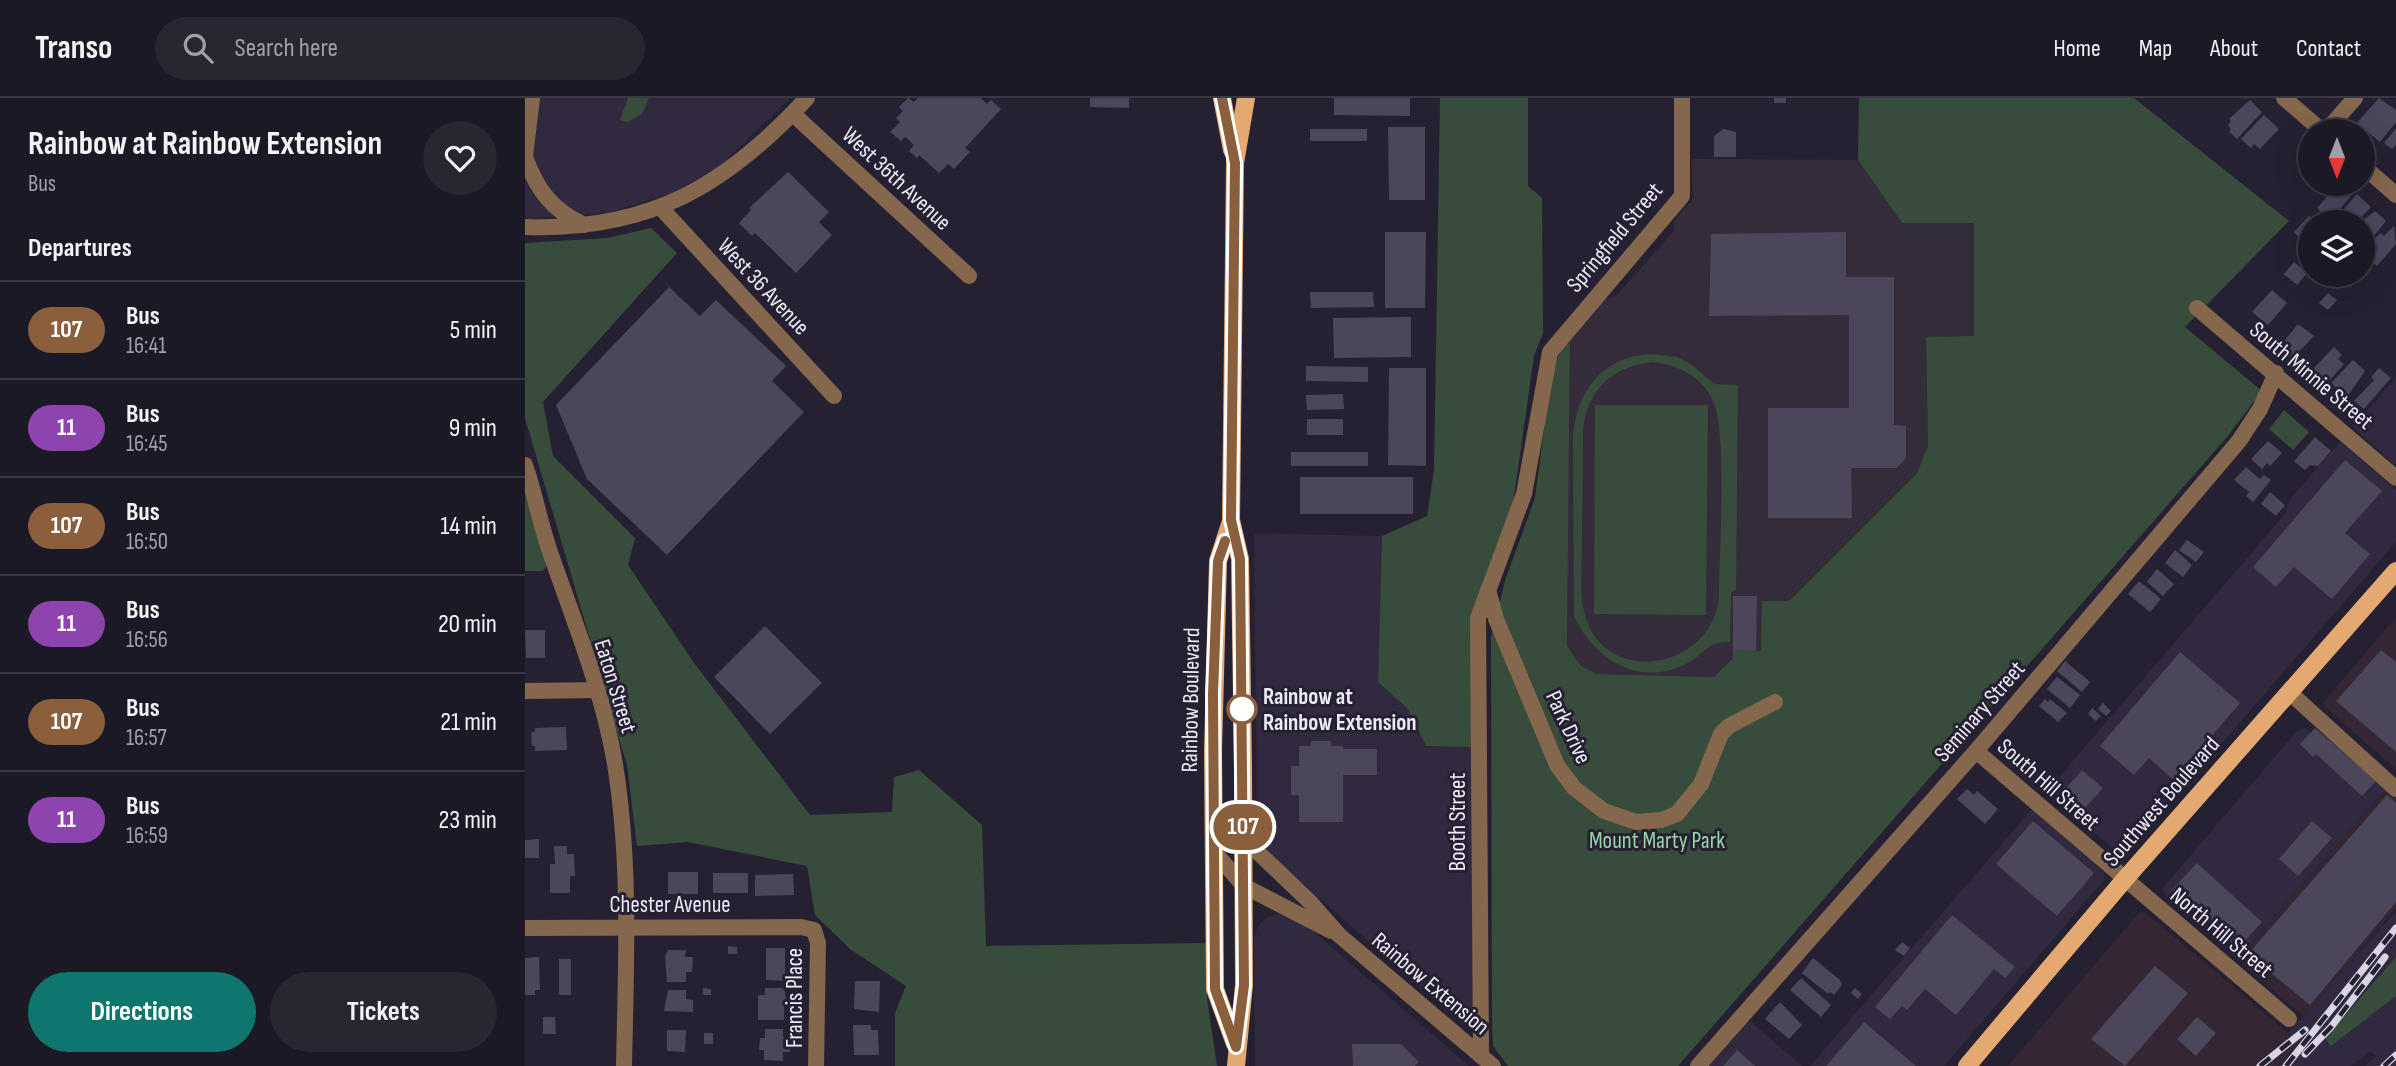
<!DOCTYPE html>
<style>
:root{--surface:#1c1926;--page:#292632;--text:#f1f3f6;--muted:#a0a0a7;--line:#3a3843;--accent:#0f766e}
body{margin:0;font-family:"Sofia Sans Condensed",sans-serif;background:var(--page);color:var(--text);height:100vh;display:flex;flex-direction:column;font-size:26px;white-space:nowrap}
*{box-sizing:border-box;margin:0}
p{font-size:23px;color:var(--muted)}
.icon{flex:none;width:38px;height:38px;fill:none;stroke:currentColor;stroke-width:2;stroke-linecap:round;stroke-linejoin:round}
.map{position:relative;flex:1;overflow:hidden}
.drawer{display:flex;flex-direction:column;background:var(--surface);width:525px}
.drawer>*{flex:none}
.badge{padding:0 14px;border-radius:23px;font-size:24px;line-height:46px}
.needle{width:46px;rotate:180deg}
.buttons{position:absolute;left:1773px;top:21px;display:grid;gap:14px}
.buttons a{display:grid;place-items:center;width:77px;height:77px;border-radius:50%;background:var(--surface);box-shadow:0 7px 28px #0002,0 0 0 2px var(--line);font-size:35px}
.map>.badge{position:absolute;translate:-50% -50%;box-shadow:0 0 0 4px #fff}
h2{padding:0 28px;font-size:26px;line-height:63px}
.round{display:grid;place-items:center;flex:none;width:74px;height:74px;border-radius:37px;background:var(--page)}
.head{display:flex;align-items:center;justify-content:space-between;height:119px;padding:0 28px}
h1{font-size:33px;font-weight:700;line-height:52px}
.button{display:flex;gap:14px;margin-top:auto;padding:14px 28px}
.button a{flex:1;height:80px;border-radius:42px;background:var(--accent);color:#fff;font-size:28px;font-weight:700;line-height:80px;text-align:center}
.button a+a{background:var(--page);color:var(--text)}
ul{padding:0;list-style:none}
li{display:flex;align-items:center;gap:21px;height:98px;padding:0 28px;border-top:2px solid var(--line)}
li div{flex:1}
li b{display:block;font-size:26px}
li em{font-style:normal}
li .badge{min-width:77px;font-weight:700;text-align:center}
header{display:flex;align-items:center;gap:42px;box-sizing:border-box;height:98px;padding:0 35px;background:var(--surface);border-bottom:2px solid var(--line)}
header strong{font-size:33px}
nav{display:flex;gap:38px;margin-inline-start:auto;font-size:24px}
.search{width:490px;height:63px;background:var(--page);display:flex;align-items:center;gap:18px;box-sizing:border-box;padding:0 24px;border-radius:38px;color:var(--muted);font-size:26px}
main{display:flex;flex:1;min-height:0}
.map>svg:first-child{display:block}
</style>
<header>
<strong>Transo</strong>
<div class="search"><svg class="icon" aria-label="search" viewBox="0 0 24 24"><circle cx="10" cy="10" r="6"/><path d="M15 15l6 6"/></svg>Search here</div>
<nav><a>Home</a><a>Map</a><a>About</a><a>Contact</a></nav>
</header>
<main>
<section class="drawer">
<div class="head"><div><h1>Rainbow at Rainbow Extension</h1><p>Bus</p></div><a class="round"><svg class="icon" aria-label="heart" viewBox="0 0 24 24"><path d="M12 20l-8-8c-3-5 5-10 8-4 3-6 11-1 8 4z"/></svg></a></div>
<h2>Departures</h2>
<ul>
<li><span class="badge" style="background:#8b5e3c;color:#fff">107</span><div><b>Bus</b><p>16:41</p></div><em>5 min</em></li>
<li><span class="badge" style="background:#8e44ad;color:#fff">11</span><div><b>Bus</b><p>16:45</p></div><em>9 min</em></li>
<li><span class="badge" style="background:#8b5e3c;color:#fff">107</span><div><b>Bus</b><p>16:50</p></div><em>14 min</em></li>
<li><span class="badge" style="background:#8e44ad;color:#fff">11</span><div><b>Bus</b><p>16:56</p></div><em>20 min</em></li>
<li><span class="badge" style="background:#8b5e3c;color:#fff">107</span><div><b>Bus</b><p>16:57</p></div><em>21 min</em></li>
<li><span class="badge" style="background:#8e44ad;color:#fff">11</span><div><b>Bus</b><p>16:59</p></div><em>23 min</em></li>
</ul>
<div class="button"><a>Directions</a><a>Tickets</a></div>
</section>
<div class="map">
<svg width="1871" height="968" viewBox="0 0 1871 968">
<rect width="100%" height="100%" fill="#262132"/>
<g fill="#302940">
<polygon points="0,0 265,0 196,67 147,95 83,115 0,121"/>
<polygon points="1871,280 1871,368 1828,329"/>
<polygon points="1815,344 1871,392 1871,444 1602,755 1594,756 1522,693 1760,416 1765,401"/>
<polygon points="729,435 857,438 853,584 882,610 901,648 949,649 951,916 945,923 928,918 750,761 740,747 732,710"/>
<polygon points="1780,630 1862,690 1712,861 1642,800 1637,791 1771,634"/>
<polygon points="1508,710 1579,775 1580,781 1419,968 1285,968"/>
<polygon points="1871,813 1871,859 1800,940 1806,948 1871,898 1871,968 1841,968 1851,958 1845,953 1826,968 1754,968 1773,944 1763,935"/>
<polygon points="753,816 780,826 944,968 730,968 729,841 733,828 741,820"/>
<polygon points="1224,922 1277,968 1181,968"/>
</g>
<g fill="#342733">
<polygon points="1871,519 1871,671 1800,609 1799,604"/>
<polygon points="1862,690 1871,698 1871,810 1779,919 1712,861"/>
<polygon points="1619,813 1773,944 1754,968 1483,968 1613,816"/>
</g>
<polygon fill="#352c3b" points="1166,61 1333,62 1377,125 1449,124 1449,239 1401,239 1403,348 1392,375 1264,503 1237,553 1208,559 1190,579 1072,576 1056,568 1042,548 1045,246 1038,245 1079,200 1090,199 1149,133 1149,123 1168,100"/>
<g fill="#384c3c" fill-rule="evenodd">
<polygon points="103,0 124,0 117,16 103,24 95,22"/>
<polygon points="915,0 1003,0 1003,88 1017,100 1018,235 1009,258 988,405 954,495 949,649 901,648 882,610 853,584 857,438 902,418 909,372"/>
<polygon points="1334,0 1609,0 1764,123 1660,229 1737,293 1702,339 1153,968 983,968 968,948 967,927 966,539 980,483 1010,400 1026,279 1038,245 1045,246 1042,548 1056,568 1072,576 1189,579 1208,560 1208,552 1236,553 1237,503 1264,503 1392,375 1403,348 1401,239 1449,238 1449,125 1377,125 1333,62"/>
<polygon points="126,130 152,155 18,304 28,358 110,440 103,467 169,565 285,717 367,714 369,679 394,672 457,727 461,848 681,845 682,900 692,968 370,968 370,915 381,888 325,851 290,817 282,768 163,744 112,748 102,667 0,320 0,145 82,140"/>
<path d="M1127,256L1152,259L1166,266L1189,286L1213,287L1211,492L1206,494L1205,544C1178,544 1181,557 1159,567C1113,589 1068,560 1049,518L1048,342C1050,294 1077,258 1127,256ZM1127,264C1153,267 1177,278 1188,303C1203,337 1194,456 1194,499C1188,568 1088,590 1062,524C1053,501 1057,473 1057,449C1057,410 1058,370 1058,331C1063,290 1088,269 1127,264Z"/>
<polygon points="1070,307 1183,307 1181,517 1069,516"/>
<polygon points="1759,312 1784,334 1768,352 1744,331"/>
<polygon points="0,392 24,465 18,473 0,473"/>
<polygon points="1871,859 1871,898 1806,948 1800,940"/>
</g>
<g fill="#4b465a">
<polygon points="383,0 389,4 393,0 456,0 462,6 466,2 476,11 440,50 445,54 429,71 423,66 414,75 394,57 392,60 384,53 389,47 380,39 376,43 365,34 375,24 371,20 378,13 374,9"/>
<polygon points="565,0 604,0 604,10 565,9"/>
<polygon points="809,0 885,0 885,18 809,17"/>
<rect x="1249" y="0" width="12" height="5"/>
<polygon points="1854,0 1871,12 1871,24 1855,44 1832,25"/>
<polygon points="1725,2 1737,14 1712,41 1704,34 1706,31 1703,27 1706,23 1704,21"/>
<polygon points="1739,17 1754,31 1735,51 1729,46 1726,50 1716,41"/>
<polygon points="863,29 900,29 900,102 864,102"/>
<polygon points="1871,30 1871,47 1867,51 1859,45"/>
<rect x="785" y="31" width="57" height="12"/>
<polygon points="1198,31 1211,34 1211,59 1189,59 1189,38"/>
<polygon points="263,74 304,114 294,124 307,137 271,175 230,135 227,138 214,125 226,112 224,110"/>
<polygon points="1813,86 1819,86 1829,94 1806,122 1792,110"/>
<polygon points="1832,96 1846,109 1832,124 1811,124 1809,122"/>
<polygon points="1850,113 1861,123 1840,149 1836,124"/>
<polygon points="1784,118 1791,124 1785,124 1783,148 1769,134"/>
<polygon points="1869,128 1871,146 1852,168 1842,159 1848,152 1844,148 1855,135 1859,138"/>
<polygon points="860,134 901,134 900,210 860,210"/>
<polygon points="1321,134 1321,179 1369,179 1369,327 1381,328 1381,360 1372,370 1326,370 1327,420 1243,420 1243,310 1324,310 1324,217 1184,218 1186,136"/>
<polygon points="1769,164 1782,175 1772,187 1759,176"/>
<polygon points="144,189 175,218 191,202 261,268 247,283 279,314 142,457 62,381 31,307"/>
<polygon points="1747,192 1762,205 1743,227 1727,214"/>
<polygon points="785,194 848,194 849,209 786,210"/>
<polygon points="1803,195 1812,202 1803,212 1794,205"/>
<polygon points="886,219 886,259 809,260 808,220"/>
<polygon points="1773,226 1789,238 1766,262 1755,253 1759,250 1756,247"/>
<polygon points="1809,249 1817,257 1813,261 1819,266 1803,284 1801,282 1798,285 1789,276 1788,271"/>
<polygon points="1828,262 1840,273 1822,299 1806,285"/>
<polygon points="781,268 843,269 843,284 781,283"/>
<polygon points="864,270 901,270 901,368 863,367"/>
<polygon points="1854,270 1866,280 1839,311 1829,303 1849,282 1846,279"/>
<polygon points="818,296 819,311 782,312 781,297"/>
<rect x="782" y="321" width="36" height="16"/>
<polygon points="1790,339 1806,353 1793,368 1785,367 1780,372 1769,363"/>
<polygon points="1743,343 1757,355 1745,368 1742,365 1737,371 1726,361"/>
<rect x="766" y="354" width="77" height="14"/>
<polygon points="1820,362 1857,393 1820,435 1845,456 1807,501 1769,469 1751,489 1728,469"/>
<polygon points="1721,369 1735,381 1739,377 1746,382 1728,404 1721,398 1724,394 1709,382"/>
<rect x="775" y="379" width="113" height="37"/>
<polygon points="1745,394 1760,407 1751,418 1736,406"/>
<polygon points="1662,442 1679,454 1671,464 1654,452"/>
<polygon points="1650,452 1667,467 1658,479 1640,465"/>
<polygon points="1632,471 1649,486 1638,498 1622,484"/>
<polygon points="1614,483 1636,501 1625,514 1603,496"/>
<polygon points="1208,498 1232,498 1231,553 1208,552"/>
<polygon points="240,528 297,585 245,636 189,579"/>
<polygon points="0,532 20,532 20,560 1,560"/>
<polygon points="1856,552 1871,564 1871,654 1811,603"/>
<polygon points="1655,554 1715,605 1649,682 1624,660 1609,677 1575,648"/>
<polygon points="1540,563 1565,584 1557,594 1532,573"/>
<polygon points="1532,579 1555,597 1545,610 1522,591"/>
<polygon points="1520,601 1523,604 1525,601 1542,615 1533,624 1514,608"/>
<polygon points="1578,605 1586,613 1581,618 1573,611"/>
<polygon points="1567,610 1576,618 1571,623 1563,616"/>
<polygon points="41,629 42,652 10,653 10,648 7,648 6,634 10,634 10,630"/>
<polygon points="1790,630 1851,683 1837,698 1791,656 1788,659 1775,646"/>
<polygon points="786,643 806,643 806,648 818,648 818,651 852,651 852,677 818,677 818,724 774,724 774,697 766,697 766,668 774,668 774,648 786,648"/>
<polygon points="1557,672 1578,690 1555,716 1534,698"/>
<polygon points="1442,691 1449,697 1452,693 1473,711 1460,726 1432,701"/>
<polygon points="1862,697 1871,705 1871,804 1785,907 1723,856"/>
<polygon points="1508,723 1569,775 1532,818 1471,766"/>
<polygon points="1787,723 1807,740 1773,778 1754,761"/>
<polygon points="14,741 14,760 0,760 0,742"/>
<polygon points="29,748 42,748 42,756 49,756 50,778 45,778 45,795 25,795 25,766 30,766"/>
<polygon points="1672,765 1737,824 1713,850 1646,793"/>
<rect x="143" y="774" width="30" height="22"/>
<rect x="188" y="775" width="35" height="20"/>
<polygon points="268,776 269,797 230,798 230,777"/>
<polygon points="1427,817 1490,869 1480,880 1469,871 1431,917 1400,891 1382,912 1377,908 1365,921 1350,909"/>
<polygon points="1377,844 1385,850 1379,858 1370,852"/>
<polygon points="203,848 212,849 212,856 203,856"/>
<polygon points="241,850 260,850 260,883 241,882"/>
<polygon points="143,852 161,852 160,859 168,859 167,874 161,874 161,884 142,884 140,858"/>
<polygon points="14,859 15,892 10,892 10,897 0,897 0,860"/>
<polygon points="1288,860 1315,882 1317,887 1309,897 1305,894 1303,896 1277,875"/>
<rect x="34" y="861" width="12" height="36"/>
<polygon points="1630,868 1663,895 1600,968 1566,941"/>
<polygon points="1276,880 1306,907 1296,919 1265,892"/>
<polygon points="330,883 355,883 354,914 329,911"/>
<polygon points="178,890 186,891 186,897 178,897"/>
<polygon points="240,890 259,890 262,904 259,904 259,922 233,922 233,897 240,897"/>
<polygon points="1330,890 1337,896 1333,901 1326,895"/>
<polygon points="143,892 161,892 161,901 168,902 168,914 139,913"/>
<polygon points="1255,904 1277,927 1264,941 1240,921"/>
<polygon points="18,919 30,919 31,936 18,936"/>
<polygon points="1672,919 1691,935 1671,958 1652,941"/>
<polygon points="1339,924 1391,968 1301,968"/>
<polygon points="328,927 346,927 346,932 353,932 354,957 329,957"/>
<polygon points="240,931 258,931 258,939 265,939 265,954 258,954 258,963 239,962 239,952 234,952 235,940 240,940"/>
<polygon points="142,932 161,932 160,954 142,953"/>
<rect x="179" y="935" width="9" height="11"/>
<polygon points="827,946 876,946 894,964 890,968 828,968"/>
<polygon points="1212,952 1230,968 1198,968"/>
</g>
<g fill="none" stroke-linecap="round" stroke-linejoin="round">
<g stroke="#84674c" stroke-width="16">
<polyline points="1759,0 1797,33"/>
<polyline points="268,16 444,178"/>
<polyline points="1801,33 1830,0"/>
<polyline points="0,58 7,0"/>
<path d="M0,59C12,92 27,112 59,127"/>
<polyline points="1838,68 1871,97"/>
<polyline points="136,110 309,298"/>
<path d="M0,129C123,133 200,89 282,0"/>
<polyline points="1672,210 1871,380"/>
<path d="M0,367C10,396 15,425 25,454C49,523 78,594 90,666C106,766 101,868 99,968"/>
<polyline points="963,492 971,521 1032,667 1049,690 1079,713 1111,724 1136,722 1152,716 1176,686 1196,636 1204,628 1250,604"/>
<polyline points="0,593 72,592"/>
<polyline points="1764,594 1871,691"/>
<polyline points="1451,653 1764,921"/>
<polyline points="718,740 785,804 814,837 968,968"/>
<polyline points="691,756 719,788 806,833"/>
<polyline points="0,830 276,829 289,832 293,845 291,968"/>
<polyline points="956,958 953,520 999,396 1025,254 1157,98 1157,0"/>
<polyline points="1173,968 1451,653 1714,343 1735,311 1751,275"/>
</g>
<g stroke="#e4a970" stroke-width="18">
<polyline points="697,0 707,52"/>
<polyline points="706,423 693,463 688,653 690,891 710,946"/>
<polyline points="711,968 719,887 718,669 715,461 706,422 710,65 721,0"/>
<polyline points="1442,968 1600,781 1871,473"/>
</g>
<defs>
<g id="rail">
<polyline points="1780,956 1806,929 1860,859"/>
<polyline points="1735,968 1780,932"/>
<polyline points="1761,968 1871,830"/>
<polyline points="1859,968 1871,957"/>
</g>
</defs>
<use href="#rail" stroke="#d8d4e1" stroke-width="7"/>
<use href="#rail" stroke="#262132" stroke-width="4.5" stroke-dasharray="13" stroke-linecap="butt"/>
</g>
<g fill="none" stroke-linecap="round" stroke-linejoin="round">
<defs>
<polyline id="line" points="697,0 710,65 706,422 715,461 719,887 711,949 690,891 688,596 693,463 700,443"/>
</defs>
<use href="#line" stroke="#fff" stroke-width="16"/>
<use href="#line" stroke="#8b5e3c" stroke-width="10"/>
</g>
<circle fill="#fff" stroke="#8b5e3c" stroke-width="3.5" cx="717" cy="611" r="14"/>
<g text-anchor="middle" stroke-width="6" stroke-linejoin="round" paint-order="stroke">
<g font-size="23" fill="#edeaf6" stroke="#262132">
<text transform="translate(372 80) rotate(43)" y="8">West 36th Avenue</text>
<text transform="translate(1089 139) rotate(-50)" y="8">Springfield Street</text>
<text transform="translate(239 188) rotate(47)" y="8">West 36 Avenue</text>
<text transform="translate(1787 277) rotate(40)" y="8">South Minnie Street</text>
<text transform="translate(91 588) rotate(73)" y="8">Eaton Street</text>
<text transform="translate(665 602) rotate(-89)" y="8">Rainbow Boulevard</text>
<text transform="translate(1454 613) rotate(-49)" y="8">Seminary Street</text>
<text transform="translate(1044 629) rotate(65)" y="8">Park Drive</text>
<text transform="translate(1524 686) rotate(41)" y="8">South Hill Street</text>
<text transform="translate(1636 703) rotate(-49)" y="8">Southwest Boulevard</text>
<text transform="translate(932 724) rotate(-90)" y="8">Booth Street</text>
<text x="145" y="814">Chester Avenue</text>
<text transform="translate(1697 834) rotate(40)" y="8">North Hill Street</text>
<text transform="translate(906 885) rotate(40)" y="8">Rainbow Extension</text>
<text transform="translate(269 900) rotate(-90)" y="8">Francis Place</text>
</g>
<g font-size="23" font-weight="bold" fill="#edeaf6" stroke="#262132" text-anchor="start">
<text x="738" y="606">Rainbow at<tspan x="738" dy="26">Rainbow Extension</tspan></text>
</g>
<g font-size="23" fill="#9ad5a6" stroke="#262132">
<text x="1132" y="750">Mount Marty Park</text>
</g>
</g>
</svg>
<div class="buttons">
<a><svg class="needle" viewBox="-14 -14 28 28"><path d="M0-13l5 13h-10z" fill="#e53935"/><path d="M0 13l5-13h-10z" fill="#a0a0a7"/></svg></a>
<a><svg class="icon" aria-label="layers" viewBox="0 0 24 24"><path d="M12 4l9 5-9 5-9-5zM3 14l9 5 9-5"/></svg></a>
</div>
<b class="badge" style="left:718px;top:729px;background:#8b5e3c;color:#fff">107</b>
</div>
</main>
